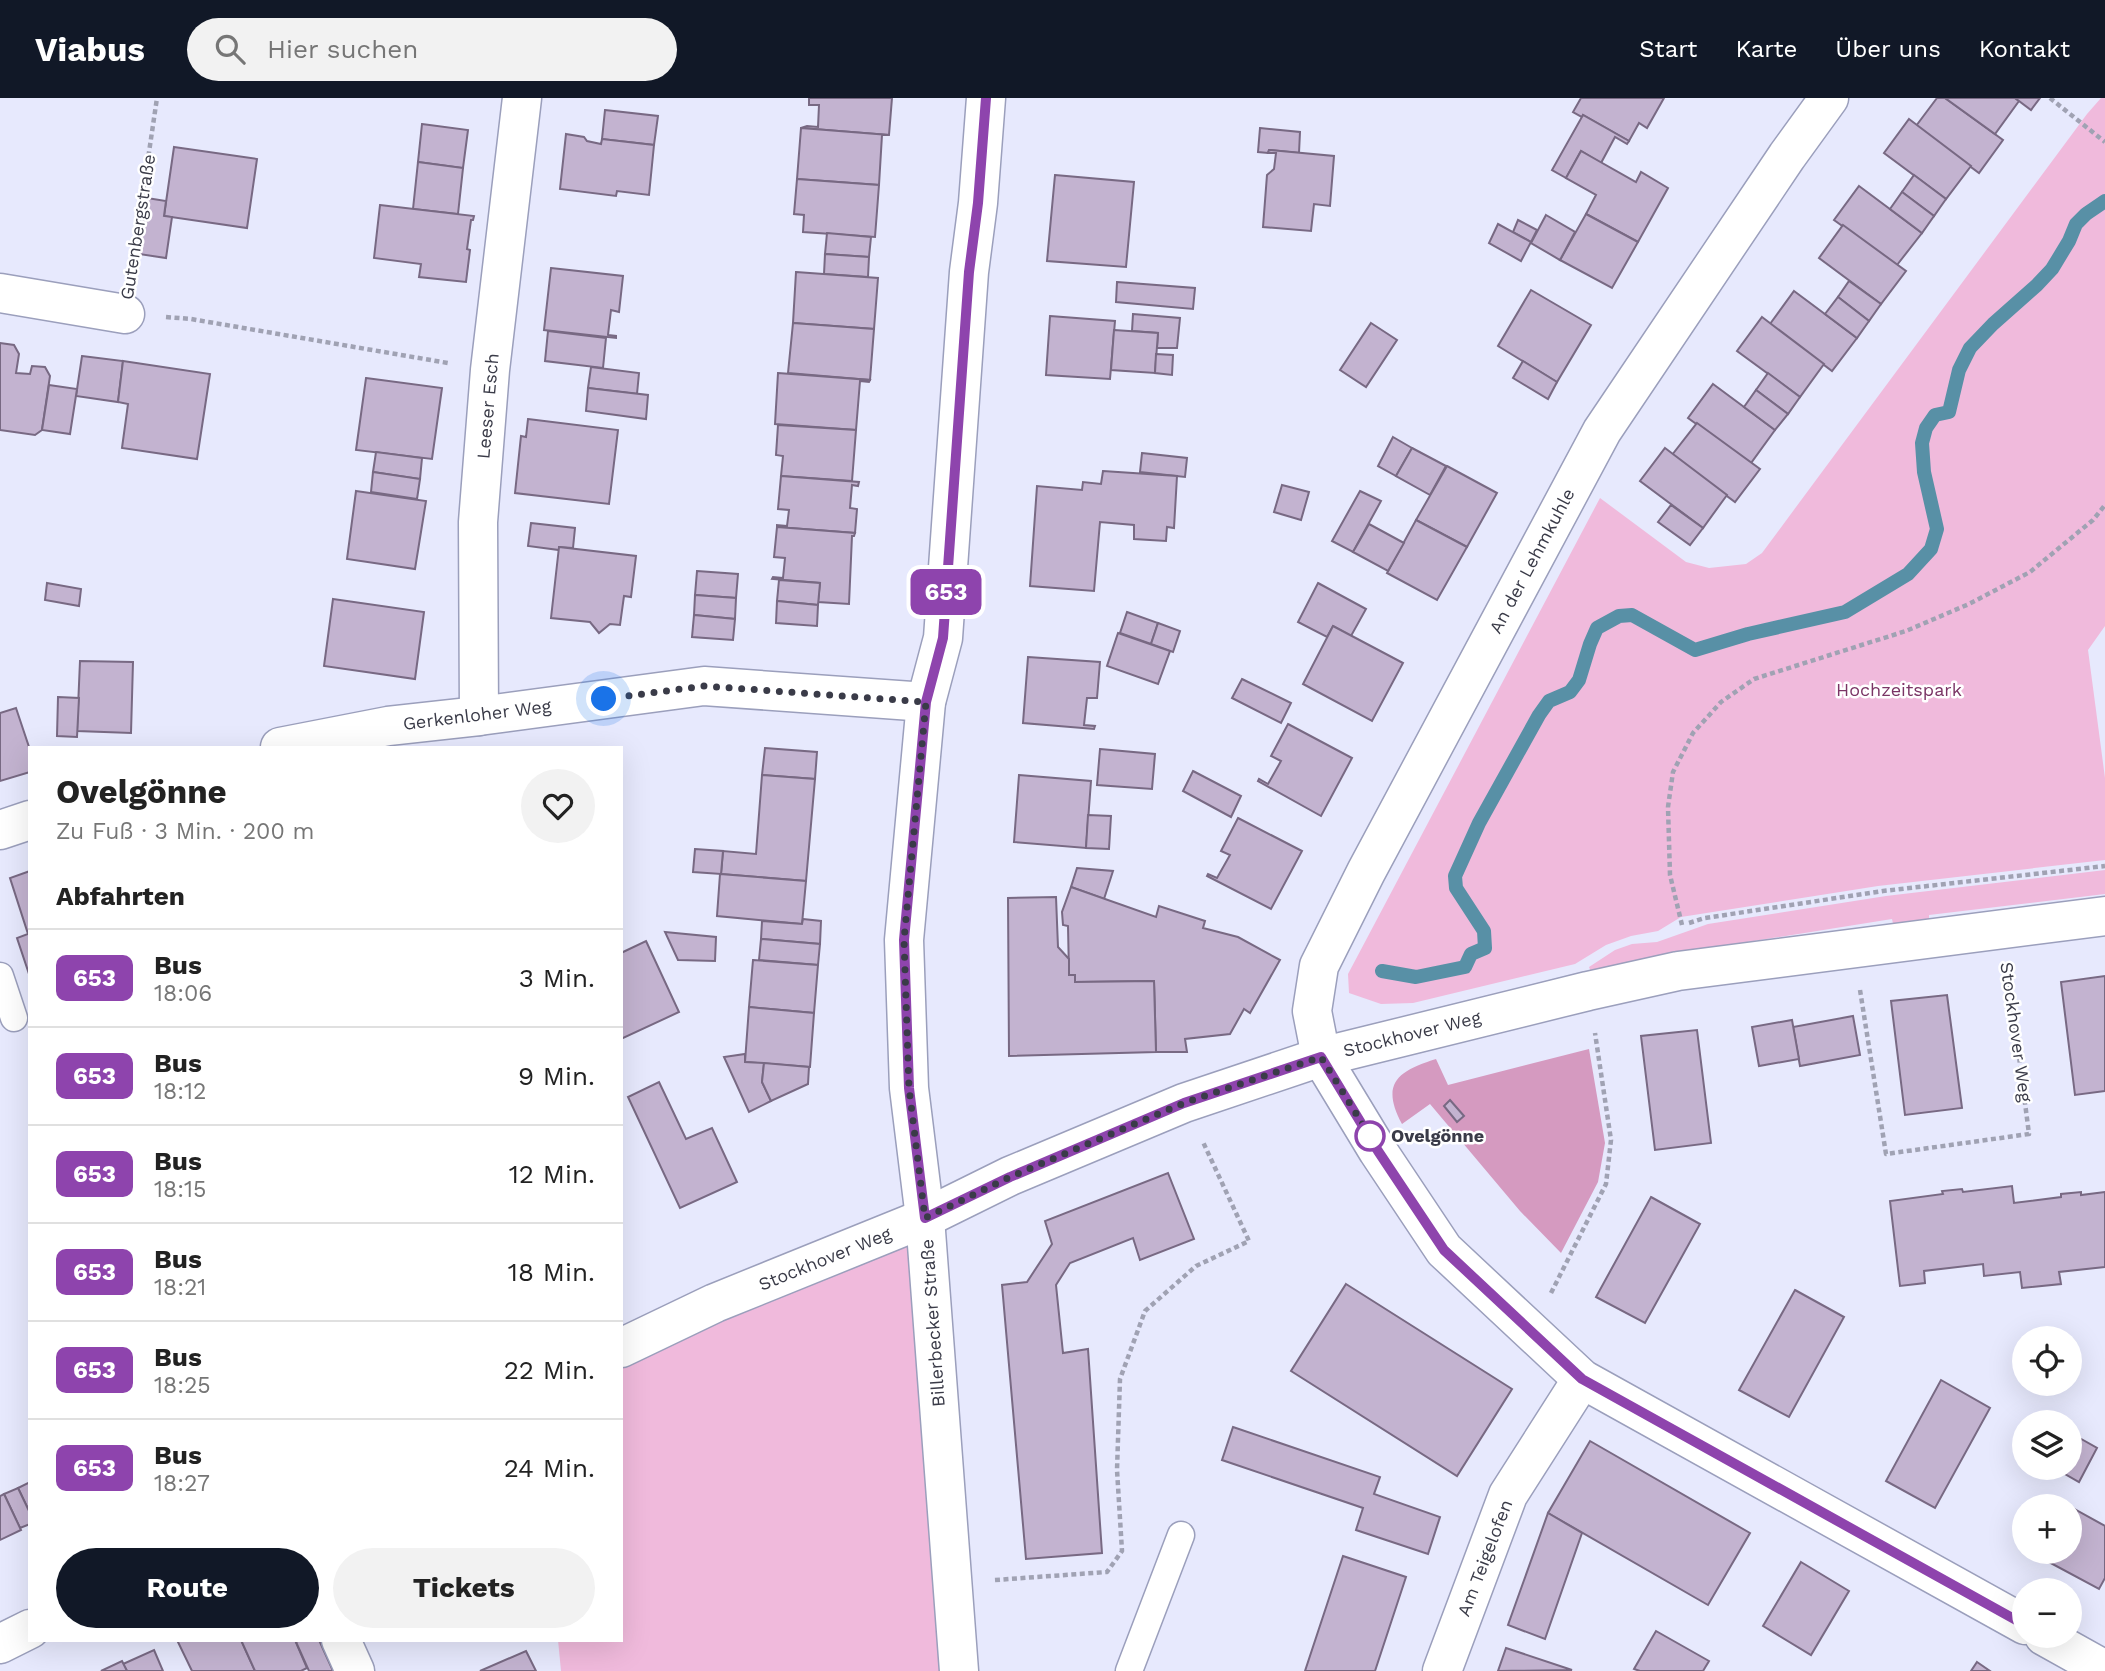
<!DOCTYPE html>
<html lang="de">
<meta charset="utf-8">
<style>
:root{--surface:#fff;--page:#f2f2f2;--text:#222;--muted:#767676;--line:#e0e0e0;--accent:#111827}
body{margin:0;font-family:"Work Sans",sans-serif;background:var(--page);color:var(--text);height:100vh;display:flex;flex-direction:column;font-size:26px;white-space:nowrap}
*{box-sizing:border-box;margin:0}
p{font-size:23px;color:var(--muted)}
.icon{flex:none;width:38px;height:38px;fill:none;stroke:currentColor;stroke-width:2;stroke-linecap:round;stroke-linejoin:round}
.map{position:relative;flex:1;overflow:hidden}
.details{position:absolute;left:28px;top:648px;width:595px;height:896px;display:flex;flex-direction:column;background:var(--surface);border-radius:0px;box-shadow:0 7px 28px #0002}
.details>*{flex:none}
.badge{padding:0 14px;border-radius:10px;font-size:24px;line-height:46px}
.fabs{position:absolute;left:2012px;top:1228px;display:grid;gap:14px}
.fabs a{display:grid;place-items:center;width:70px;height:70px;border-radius:50%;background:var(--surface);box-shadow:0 7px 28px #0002;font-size:35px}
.you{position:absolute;width:35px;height:35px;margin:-18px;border:5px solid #fff;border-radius:50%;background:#1a73e8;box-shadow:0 0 0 10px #1a73e833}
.map>.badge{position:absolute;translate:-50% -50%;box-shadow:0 0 0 4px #fff}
h2{padding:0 28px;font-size:26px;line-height:63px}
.round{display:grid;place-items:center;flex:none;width:74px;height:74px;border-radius:37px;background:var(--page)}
.overview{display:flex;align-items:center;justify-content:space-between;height:119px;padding:0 28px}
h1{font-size:33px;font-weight:700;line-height:52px}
.primary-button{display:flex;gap:14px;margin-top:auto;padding:14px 28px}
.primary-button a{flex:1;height:80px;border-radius:42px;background:var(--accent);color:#fff;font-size:28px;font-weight:700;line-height:80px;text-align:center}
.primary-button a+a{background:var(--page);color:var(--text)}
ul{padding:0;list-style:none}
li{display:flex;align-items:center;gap:21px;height:98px;padding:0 28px;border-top:2px solid var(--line)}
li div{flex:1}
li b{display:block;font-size:26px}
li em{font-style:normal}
li .badge{min-width:77px;font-weight:700;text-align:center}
header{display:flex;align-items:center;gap:42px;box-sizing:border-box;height:98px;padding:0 35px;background:var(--accent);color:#fff}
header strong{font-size:33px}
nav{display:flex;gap:38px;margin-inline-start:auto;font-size:24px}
.search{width:490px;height:63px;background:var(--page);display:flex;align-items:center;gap:18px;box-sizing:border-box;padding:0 24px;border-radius:38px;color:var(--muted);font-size:26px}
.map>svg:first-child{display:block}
</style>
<header>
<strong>Viabus</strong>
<div class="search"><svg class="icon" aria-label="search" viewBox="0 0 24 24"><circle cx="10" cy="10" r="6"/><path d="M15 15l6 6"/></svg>Hier suchen</div>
<nav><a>Start</a><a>Karte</a><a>Über uns</a><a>Kontakt</a></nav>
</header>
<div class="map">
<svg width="2105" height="1573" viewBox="0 0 2105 1573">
<rect width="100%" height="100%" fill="#e7e9fd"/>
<g fill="#f0badc">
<polygon points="2101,0 2105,0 2105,528 2088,552 2105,680 2105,762 1878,788 1681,819 1658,833 1631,838 1606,847 1575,866 1413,905 1381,906 1349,895 1348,876 1600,400 1686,464 1709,470 1746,466 1762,455 2087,16"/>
<polygon points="2105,772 2105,796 1929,817 1929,824 1894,830 1892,821 1666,857 1591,874 1589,869 1615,852 1632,846 1657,844 1708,826 1886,798"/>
<polygon points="925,1120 959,1573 561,1573 558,1542 621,1542 621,1250"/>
</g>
<path fill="#d59ac0" d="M1589,951L1605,1045L1598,1084L1561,1155L1520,1113L1430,1006L1402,1026C1380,985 1398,973 1436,961L1448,987Z"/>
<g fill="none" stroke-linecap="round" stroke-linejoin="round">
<polyline stroke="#5890a6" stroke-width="14" points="1382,873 1416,879 1465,869 1471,856 1485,850 1484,833 1456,790 1455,778 1479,725 1539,617 1549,603 1570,594 1579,582 1590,546 1597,530 1619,518 1632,517 1695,552 1748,536 1845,514 1908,476 1931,451 1937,431 1924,374 1922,345 1926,330 1935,317 1949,314 1959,272 1970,250 1993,226 2037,187 2052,171 2069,143 2076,126 2086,116 2105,103"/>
</g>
<g fill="#c3b3d0" stroke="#786983" stroke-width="2">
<polygon points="809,0 892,0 889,37 801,30 807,28 818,29 819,7 809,7"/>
<polygon points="1581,0 1664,0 1647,30 1639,25 1629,43 1583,17 1582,19 1573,14"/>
<polygon points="1937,0 1945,0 2003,42 1979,75 1916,28"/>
<polygon points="1945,0 2015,0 2019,3 1995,36"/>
<polygon points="2015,0 2040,0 2031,12"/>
<polygon points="605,12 658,18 654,47 602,41"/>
<polygon points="1583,17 1629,43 1627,46 1615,39 1601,65 1581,53 1566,80 1552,72"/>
<polygon points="1909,21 1971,68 1946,101 1884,55"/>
<polygon points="422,26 468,32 463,70 418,64"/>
<polygon points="801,30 889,37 882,37 879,87 797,81"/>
<polygon points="1260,30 1300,34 1299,55 1269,52 1268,55 1258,54"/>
<polygon points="566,36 584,39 587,43 601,46 602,41 654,47 649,97 617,93 616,98 560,91"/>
<polygon points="174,49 257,61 247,130 164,118"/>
<polygon points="1269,52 1334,58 1330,108 1314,106 1311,133 1263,129 1267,77 1274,71 1276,55 1268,55"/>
<polygon points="1581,53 1636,84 1641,74 1668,90 1638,144 1586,116 1596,97 1566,80"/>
<polygon points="418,64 463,70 458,116 413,111"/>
<polygon points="1055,77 1134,84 1126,169 1047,163"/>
<polygon points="1914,77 1946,101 1934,118 1902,94"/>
<polygon points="797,81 879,87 875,139 803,134 804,117 794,116"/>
<polygon points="1859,88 1922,135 1897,167 1834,122"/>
<polygon points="1902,94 1934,118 1922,135 1890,111"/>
<polygon points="147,100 166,103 164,118 172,119 166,160 139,156"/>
<polygon points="380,107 474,118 473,122 471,122 467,151 470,152 466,184 419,179 421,166 374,160"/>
<polygon points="1586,116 1638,144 1612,190 1560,162"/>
<polygon points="1546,117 1575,134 1560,162 1531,145"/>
<polygon points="1518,122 1537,132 1531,144 1513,134"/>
<polygon points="1498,126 1531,144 1521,163 1489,145"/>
<polygon points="1843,127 1906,173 1881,206 1819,160"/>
<polygon points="827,135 871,139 869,159 825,156"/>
<polygon points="825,156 869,159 868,179 824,176"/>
<polygon points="551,170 623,178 619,214 611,212 608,237 616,238 616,240 544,232"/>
<polygon points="796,174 878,180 874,231 793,225"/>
<polygon points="1849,183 1881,206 1869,223 1838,199"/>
<polygon points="1117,184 1195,190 1193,211 1116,204"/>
<polygon points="1531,192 1591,227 1557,284 1498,248"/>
<polygon points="1794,193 1857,240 1832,273 1770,226"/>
<polygon points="1838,199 1869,223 1857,240 1825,216"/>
<polygon points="1133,216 1180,220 1177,250 1157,250 1158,235 1132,233"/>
<polygon points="1050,218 1115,223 1110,281 1046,277"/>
<polygon points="1762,219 1824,266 1800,299 1737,253"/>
<polygon points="793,225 874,231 870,282 788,275"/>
<polygon points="1371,225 1397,242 1366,289 1340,272"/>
<polygon points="1114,232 1158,235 1155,275 1111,272"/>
<polygon points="548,233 606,240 603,270 545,263"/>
<polygon points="0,245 14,247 19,256 16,275 30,276 32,268 45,269 50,278 42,332 35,337 0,332"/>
<polygon points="1156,256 1173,257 1172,277 1155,275"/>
<polygon points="82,258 123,263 118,304 76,298"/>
<polygon points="123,263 210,276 197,361 122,350 128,306 118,304"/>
<polygon points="1523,263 1557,284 1548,301 1513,280"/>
<polygon points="591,269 639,275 637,296 588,290"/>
<polygon points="778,275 870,282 869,284 860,283 856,332 775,326"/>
<polygon points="1768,275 1800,299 1788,316 1756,292"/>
<polygon points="366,280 442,290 432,361 356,352"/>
<polygon points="1713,286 1775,332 1751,365 1688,320"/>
<polygon points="49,287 77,291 70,336 42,332"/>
<polygon points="588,290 648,297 646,321 586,313"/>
<polygon points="1756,292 1788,316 1775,332 1744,309"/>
<polygon points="528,321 618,332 609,406 515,395 521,338 526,339"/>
<polygon points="1697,325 1760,371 1735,404 1672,357"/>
<polygon points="778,327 856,332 852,383 781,378 783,358 776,357"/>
<polygon points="1393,339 1412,350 1396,378 1378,368"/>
<polygon points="1412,350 1446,368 1430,397 1396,378"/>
<polygon points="1665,350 1727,397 1703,430 1640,383"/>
<polygon points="376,354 422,360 420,381 373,374"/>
<polygon points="1142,355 1187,360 1185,379 1140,374"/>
<polygon points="1447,368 1497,395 1467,449 1416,422"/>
<polygon points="1103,373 1177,378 1174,430 1167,429 1166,443 1134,441 1134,427 1100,424 1094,493 1030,488 1037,388 1082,392 1083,384 1101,386"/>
<polygon points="373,374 420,381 417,401 371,394"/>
<polygon points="781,378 859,384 858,388 852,387 850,410 857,411 855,435 777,429 777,427 787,428 789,412 778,411"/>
<polygon points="1282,387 1309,394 1301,422 1274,414"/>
<polygon points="356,393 426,403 415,471 347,461"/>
<polygon points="1360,393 1381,403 1353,454 1332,443"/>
<polygon points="1671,407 1703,430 1690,447 1658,424"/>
<polygon points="1416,422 1467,449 1437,502 1387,475"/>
<polygon points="531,425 575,430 573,450 559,449 559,452 528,448"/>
<polygon points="1369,426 1404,445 1388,473 1353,454"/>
<polygon points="777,429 855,435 854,438 852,438 849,506 818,504 820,485 772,481 773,479 783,480 785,460 774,459"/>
<polygon points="559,449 636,458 631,499 624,498 620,527 610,526 599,535 590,524 551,520"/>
<polygon points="697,473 738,476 736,500 695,497"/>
<polygon points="779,482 820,485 818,507 777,503"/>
<polygon points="47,485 81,491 79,508 45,502"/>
<polygon points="1318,485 1366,511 1351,538 1333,528 1327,539 1298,524"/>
<polygon points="695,497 736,500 735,521 694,517"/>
<polygon points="333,501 424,514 415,581 324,568"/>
<polygon points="777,503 818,507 817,528 776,525"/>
<polygon points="1127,514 1158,525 1151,546 1120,535"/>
<polygon points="694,517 735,521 733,542 692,539"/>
<polygon points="1158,525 1180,533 1173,554 1151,546"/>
<polygon points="1333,528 1403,565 1372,623 1303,586"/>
<polygon points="1118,535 1170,553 1158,586 1107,568"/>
<polygon points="1028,559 1100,564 1097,600 1087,600 1084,627 1095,628 1094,631 1023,625"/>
<polygon points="80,563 133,564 131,635 77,633"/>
<polygon points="1242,581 1291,605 1281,625 1232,600"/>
<polygon points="58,599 79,600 77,639 57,638"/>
<polygon points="16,610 30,652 30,674 0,683 0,615"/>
<polygon points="1288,626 1352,660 1321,718 1258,683 1259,681 1268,686 1281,663 1271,658"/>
<polygon points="765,650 817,654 815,681 762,677"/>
<polygon points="1100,651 1155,656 1152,691 1097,687"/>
<polygon points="1193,673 1241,698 1231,719 1183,693"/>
<polygon points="762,677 815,681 806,783 721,776 723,753 756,756"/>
<polygon points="1019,677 1091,683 1086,750 1014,744"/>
<polygon points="1088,717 1111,718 1109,751 1086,750"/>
<polygon points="1238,720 1302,753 1271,811 1207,778 1208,776 1217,780 1230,757 1221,753"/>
<polygon points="695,751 723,753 721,776 693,774"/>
<polygon points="1077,770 1113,773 1104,801 1071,789"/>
<polygon points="30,773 30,879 17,840 28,836 10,780"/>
<polygon points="720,776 806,783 802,826 717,818"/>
<polygon points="1071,789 1156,819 1159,808 1205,823 1203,830 1238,839 1280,862 1250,915 1244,911 1230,936 1185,941 1187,954 1156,954 1154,883 1075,884 1075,877 1069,877 1068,828 1063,827 1062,814"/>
<polygon points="1056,799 1058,849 1069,861 1069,877 1075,877 1075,884 1154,883 1156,954 1009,958 1008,800"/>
<polygon points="803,821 821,823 820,846 761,841 762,823 802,826"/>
<polygon points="665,834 716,839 715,863 678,862"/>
<polygon points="761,841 820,846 818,867 759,862"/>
<polygon points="646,843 679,914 621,941 621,855"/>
<polygon points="753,862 818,867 814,915 749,909"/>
<polygon points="2105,878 2105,993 2075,997 2061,884"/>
<polygon points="1947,897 1962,1010 1905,1017 1891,903"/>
<polygon points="749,909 814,915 810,969 745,964"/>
<polygon points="1853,918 1860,957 1800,968 1793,929"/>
<polygon points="1792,922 1799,961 1759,968 1752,929"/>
<polygon points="1697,932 1711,1045 1655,1052 1641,938"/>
<polygon points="745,956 745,964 764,965 762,984 771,1003 749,1014 724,959"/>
<polygon points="764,965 809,969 808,986 771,1003 762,984"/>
<polygon points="659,984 686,1041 712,1030 737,1084 680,1110 628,999"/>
<polygon points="1450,1002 1464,1018 1457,1024 1444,1008"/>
<polygon points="1168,1075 1194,1141 1140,1162 1133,1140 1070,1165 1056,1187 1063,1255 1088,1251 1102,1455 1026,1461 1002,1187 1027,1184 1052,1146 1045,1123"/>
<polygon points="2012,1088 2014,1105 2061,1099 2061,1096 2081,1094 2081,1097 2105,1094 2105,1169 2059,1174 2061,1186 2022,1190 2020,1174 1984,1178 1983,1166 1924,1173 1925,1185 1900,1188 1890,1103 1943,1096 1942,1093 1962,1091 1963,1094"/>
<polygon points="1651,1099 1700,1126 1645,1225 1596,1199"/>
<polygon points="1346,1186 1512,1291 1457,1378 1291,1273"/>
<polygon points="1795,1192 1844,1219 1789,1319 1739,1292"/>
<polygon points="1941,1282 1990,1310 1935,1410 1886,1383"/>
<polygon points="1233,1329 1380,1379 1374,1396 1440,1419 1428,1456 1356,1432 1363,1410 1222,1362"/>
<polygon points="2076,1338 2097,1350 2079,1384 2058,1372 2070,1370 2070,1349"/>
<polygon points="1590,1343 1750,1435 1708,1507 1548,1415"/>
<polygon points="30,1384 30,1415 18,1390"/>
<polygon points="18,1390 30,1415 30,1426 20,1430 4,1396"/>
<polygon points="4,1396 21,1432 0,1442 0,1398"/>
<polygon points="2060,1403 2105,1428 2105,1480 2099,1491 2032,1455 2070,1454 2070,1409 2057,1409"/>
<polygon points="1548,1415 1582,1435 1545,1541 1508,1527"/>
<polygon points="1343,1458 1406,1479 1375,1573 1305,1573"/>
<polygon points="1801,1464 1849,1493 1811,1557 1763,1528"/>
<polygon points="1656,1533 1709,1563 1703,1573 1640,1573 1634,1571"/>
<polygon points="177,1542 241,1542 255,1573 192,1573"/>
<polygon points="241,1542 295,1542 307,1570 301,1573 255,1573"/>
<polygon points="300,1542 319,1542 333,1573 309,1573 296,1544"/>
<polygon points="1506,1550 1572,1572 1498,1573"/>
<polygon points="154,1552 163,1573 127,1573 123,1566"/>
<polygon points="526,1553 536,1573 480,1573"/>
<polygon points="122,1563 127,1573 101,1573"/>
<polygon points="1977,1564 1990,1573 1971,1573"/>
</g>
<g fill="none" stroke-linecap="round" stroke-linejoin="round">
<defs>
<g id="service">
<polyline points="0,878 14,920"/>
<polyline points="1129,1573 1181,1437"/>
</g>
<g id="minor">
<polyline points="1829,0 1787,58 1602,333 1366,774 1319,868 1312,913 1321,959 1378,1053 1444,1152 1582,1281 2025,1527"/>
<polyline points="0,195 125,216"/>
<polyline points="479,618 478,424 490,272 522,0"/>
<polyline points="280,649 388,628 479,618 704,588 926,604"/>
<polyline points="0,732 30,722"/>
<polyline points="621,1250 715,1205 925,1120 1010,1078 1184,1005 1321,959 1588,893 1678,873 2105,818"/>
<polyline points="2044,1538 2105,1572"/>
<polyline points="341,1542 355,1573"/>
<polyline points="0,1546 30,1531"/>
<polyline points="959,1573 925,1120 909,990 904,842 926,604 943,540 969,174 978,105 986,0"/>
<polyline points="1442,1573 1508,1397 1582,1281"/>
</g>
</defs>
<use href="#service" stroke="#9b9fbc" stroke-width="29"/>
<use href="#minor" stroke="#9b9fbc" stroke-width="41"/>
<g stroke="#a0a2b3" stroke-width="4.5" stroke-dasharray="5 3.5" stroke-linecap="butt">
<polyline points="2050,0 2105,44"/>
<polyline points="131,176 157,0"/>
<polyline points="166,219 191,221 448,265"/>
<polyline points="1689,825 1705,820 1883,793 2105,768"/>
<polyline points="1682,827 1670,777 1668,709 1673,674 1693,635 1721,604 1754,581 1906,533 1969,506 2030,474 2093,422 2105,407"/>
<polyline points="1860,892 1886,1056 2029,1036 2008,874"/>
<polyline points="1551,1195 1606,1086 1611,1042 1595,935"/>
<polyline points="995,1482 1107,1474 1122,1453 1117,1372 1120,1281 1145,1213 1196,1168 1249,1143 1203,1044"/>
</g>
<use href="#service" stroke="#fff" stroke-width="26"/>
<use href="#minor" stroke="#fff" stroke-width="38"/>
</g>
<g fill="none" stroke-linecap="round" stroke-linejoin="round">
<defs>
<polyline id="line" points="986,0 978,105 969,174 943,540 926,604 904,842 909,990 925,1120 1010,1079 1184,1005 1321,959 1378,1053 1444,1152 1582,1281 2025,1527"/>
</defs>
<use href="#line" stroke="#fff" stroke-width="16"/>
<use href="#line" stroke="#8e44ad" stroke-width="10"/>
<polyline stroke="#3a3b48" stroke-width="7" stroke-dasharray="0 12.6" points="604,601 704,588 926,604 904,842 909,990 925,1120 1010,1079 1184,1005 1321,959 1370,1038"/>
</g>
<circle fill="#fff" stroke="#8e44ad" stroke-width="3.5" cx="1370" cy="1038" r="14"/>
<g text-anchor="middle" stroke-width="5" stroke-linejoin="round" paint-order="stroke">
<g font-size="18" fill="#3a3b48" stroke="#fff">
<text transform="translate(138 129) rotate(-81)" y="6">Gutenbergstraße</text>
<text transform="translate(488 308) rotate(-85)" y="6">Leeser Esch</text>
<text transform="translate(1532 463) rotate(-62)" y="6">An der Lehmkuhle</text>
<text transform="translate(477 617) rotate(-7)" y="6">Gerkenloher Weg</text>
<text transform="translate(2016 934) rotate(82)" y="6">Stockhover Weg</text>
<text transform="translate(1412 936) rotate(-14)" y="6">Stockhover Weg</text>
<text transform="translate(825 1161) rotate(-22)" y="6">Stockhover Weg</text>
<text transform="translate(933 1225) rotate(-94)" y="6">Billerbecker Straße</text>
<text transform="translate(1485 1460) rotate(-69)" y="6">Am Teigelofen</text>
</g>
<g font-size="18" fill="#7a3465" stroke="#fff">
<text x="1899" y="598">Hochzeitspark</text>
</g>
<g font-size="18" font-weight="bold" fill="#3a3b48" stroke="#fff" text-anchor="start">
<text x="1391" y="1044">Ovelgönne</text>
</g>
</g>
</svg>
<div class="fabs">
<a><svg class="icon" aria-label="locate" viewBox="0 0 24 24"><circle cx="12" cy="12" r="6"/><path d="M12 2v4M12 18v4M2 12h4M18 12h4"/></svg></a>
<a><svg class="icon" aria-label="layers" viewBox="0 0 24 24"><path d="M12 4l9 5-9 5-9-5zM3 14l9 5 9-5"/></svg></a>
<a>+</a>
<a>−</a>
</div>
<div class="you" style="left:604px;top:601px"></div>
<b class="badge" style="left:946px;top:494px;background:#8e44ad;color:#fff">653</b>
<section class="details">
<div class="overview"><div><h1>Ovelgönne</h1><p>Zu Fuß · 3 Min. · 200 m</p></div><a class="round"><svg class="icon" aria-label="heart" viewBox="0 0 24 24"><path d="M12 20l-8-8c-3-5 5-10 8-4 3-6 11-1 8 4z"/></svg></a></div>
<h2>Abfahrten</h2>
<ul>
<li><span class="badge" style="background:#8e44ad;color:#fff">653</span><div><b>Bus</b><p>18:06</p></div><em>3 Min.</em></li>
<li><span class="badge" style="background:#8e44ad;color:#fff">653</span><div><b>Bus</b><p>18:12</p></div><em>9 Min.</em></li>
<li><span class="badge" style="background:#8e44ad;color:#fff">653</span><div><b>Bus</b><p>18:15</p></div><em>12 Min.</em></li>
<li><span class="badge" style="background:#8e44ad;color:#fff">653</span><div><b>Bus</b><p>18:21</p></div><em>18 Min.</em></li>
<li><span class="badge" style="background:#8e44ad;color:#fff">653</span><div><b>Bus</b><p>18:25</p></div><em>22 Min.</em></li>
<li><span class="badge" style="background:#8e44ad;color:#fff">653</span><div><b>Bus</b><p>18:27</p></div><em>24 Min.</em></li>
</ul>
<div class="primary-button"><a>Route</a><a>Tickets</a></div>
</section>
</div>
